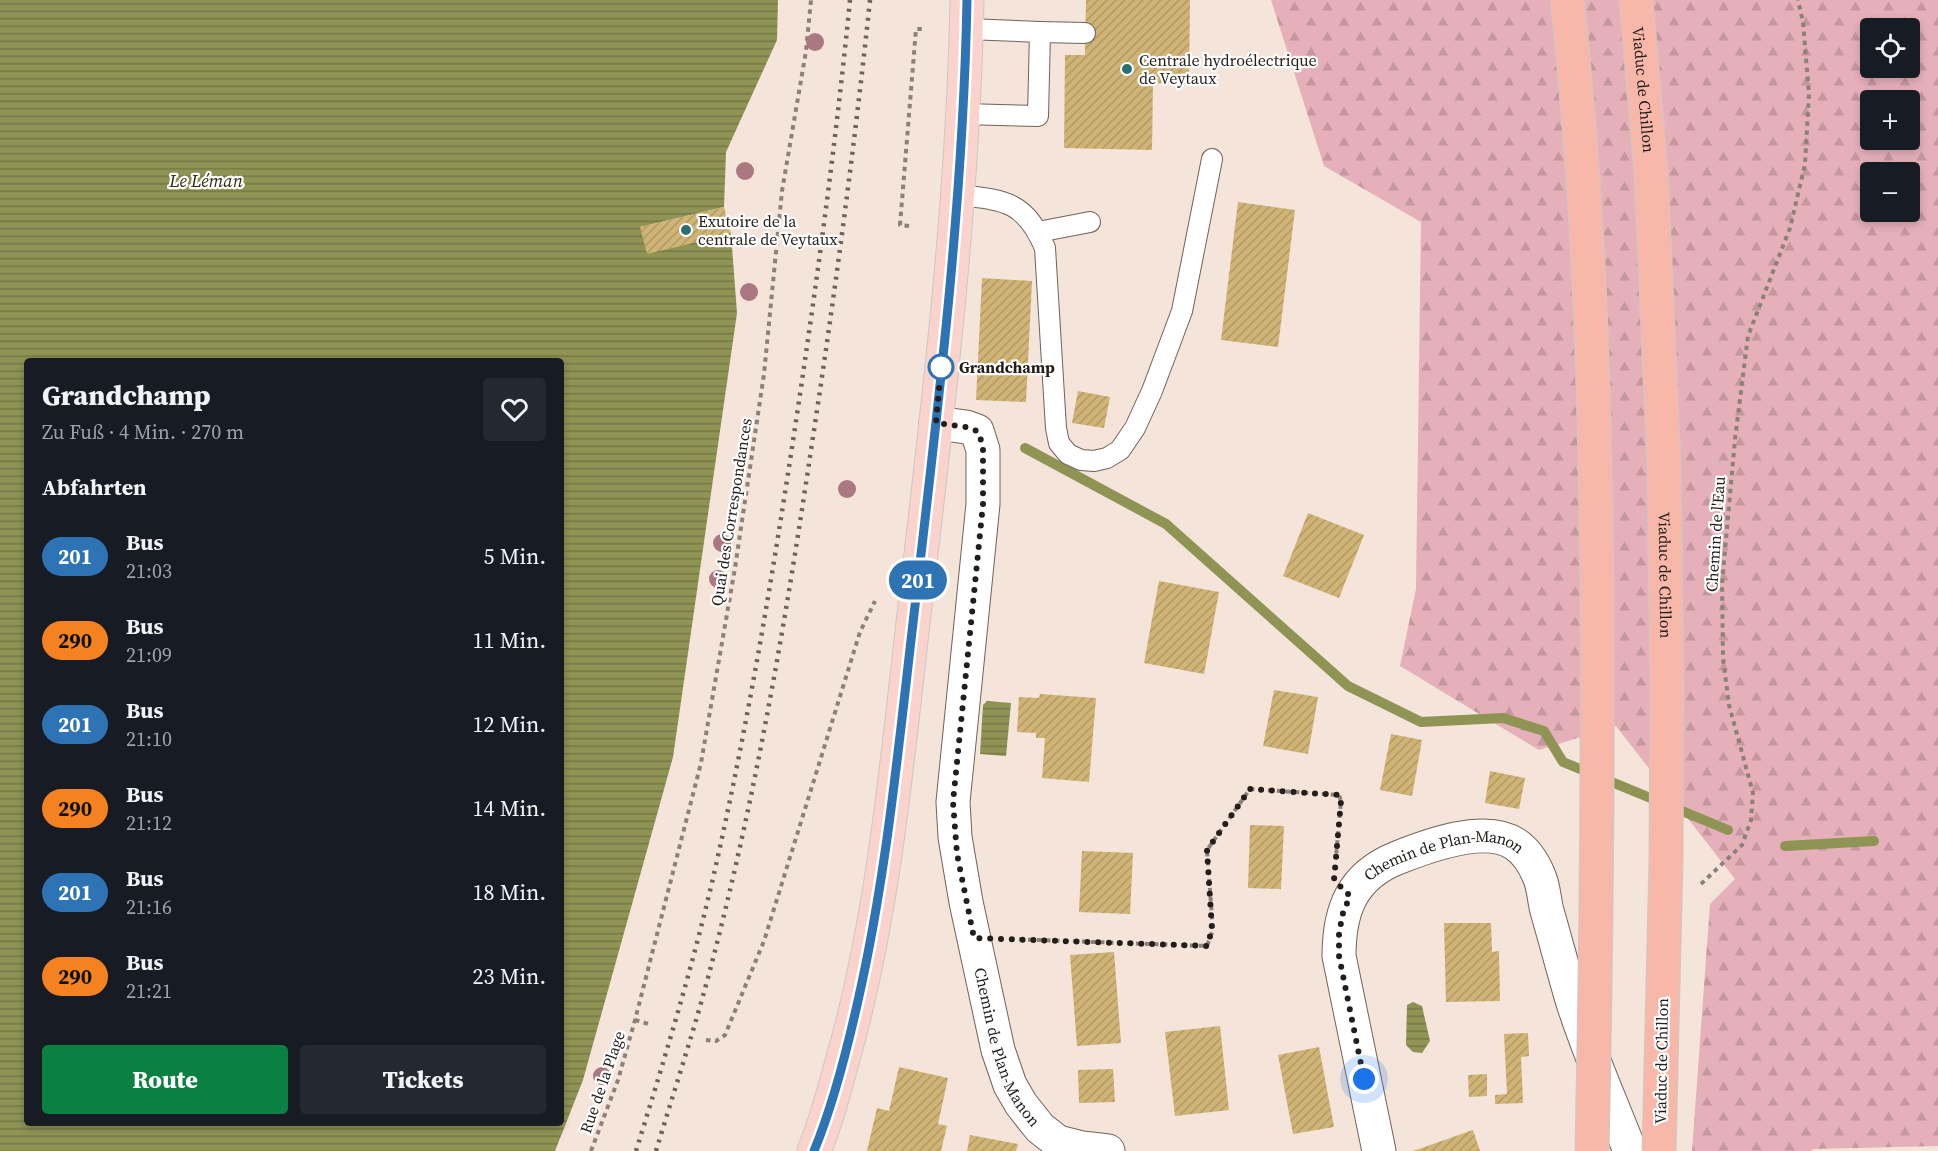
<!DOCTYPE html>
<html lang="de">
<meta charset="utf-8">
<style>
:root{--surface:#171b24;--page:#242831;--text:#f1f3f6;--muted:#9ea1a6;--accent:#0b8043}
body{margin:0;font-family:"Source Serif 4",serif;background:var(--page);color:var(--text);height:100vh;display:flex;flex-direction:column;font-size:22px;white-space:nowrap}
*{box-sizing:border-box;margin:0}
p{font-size:20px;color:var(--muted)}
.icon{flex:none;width:33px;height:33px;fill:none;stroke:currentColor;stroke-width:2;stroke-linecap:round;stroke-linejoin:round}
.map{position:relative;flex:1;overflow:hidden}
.sheet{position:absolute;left:24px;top:358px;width:540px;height:768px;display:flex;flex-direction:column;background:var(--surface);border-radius:6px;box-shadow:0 3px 9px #0003}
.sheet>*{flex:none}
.badge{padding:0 12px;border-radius:20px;font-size:21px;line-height:39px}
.controls{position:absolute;left:1860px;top:18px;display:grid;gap:12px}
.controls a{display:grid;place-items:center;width:60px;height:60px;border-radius:6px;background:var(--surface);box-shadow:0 3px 9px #0003;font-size:30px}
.you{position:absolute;width:30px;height:30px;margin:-15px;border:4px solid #fff;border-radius:50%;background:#1a73e8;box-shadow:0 0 0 9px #1a73e833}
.map>.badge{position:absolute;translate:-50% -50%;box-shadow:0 0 0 3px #fff}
h2{padding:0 18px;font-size:22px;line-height:54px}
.round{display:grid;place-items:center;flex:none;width:63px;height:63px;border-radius:6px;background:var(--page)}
.overview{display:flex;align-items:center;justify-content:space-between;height:102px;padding:0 18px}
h1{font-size:28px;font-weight:800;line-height:45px}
.primary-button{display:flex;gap:12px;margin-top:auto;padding:12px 18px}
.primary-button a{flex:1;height:69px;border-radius:6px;background:var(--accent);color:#fff;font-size:24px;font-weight:800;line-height:69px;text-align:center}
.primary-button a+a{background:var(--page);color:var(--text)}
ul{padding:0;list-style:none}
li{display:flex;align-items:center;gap:18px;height:84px;padding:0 18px}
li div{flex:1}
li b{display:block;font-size:22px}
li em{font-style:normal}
li .badge{min-width:66px;font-weight:700;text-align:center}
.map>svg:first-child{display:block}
</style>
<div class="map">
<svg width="1938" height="1151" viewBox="0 0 1938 1151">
<defs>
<pattern id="forest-firs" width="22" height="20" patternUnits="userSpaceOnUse" patternTransform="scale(1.5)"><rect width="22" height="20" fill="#e6b0ba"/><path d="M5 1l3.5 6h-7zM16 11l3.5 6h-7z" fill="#c5979f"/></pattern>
<pattern id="water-rules" width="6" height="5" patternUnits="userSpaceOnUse" patternTransform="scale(1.5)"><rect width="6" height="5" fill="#8f9454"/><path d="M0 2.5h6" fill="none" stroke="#747845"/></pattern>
<pattern id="building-hatch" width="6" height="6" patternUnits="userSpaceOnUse" patternTransform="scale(1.5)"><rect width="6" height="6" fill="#d0b476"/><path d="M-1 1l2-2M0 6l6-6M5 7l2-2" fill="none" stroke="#b29a66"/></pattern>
</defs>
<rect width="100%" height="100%" fill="#f4e4d9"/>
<path fill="url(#forest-firs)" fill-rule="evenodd" d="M1271,0H1938V1146L1813,1149L1811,1151H1692L1710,904L1735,879L1616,726L1539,750L1400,666L1416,589L1421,222L1324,166ZM1870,28H1910V68H1870ZM1870,100H1910V140H1870ZM1870,172H1910V212H1870Z"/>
<g fill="url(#water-rules)" fill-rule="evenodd">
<path d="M0,0H778L777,40L726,152L724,207L640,227L731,234L737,313L673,757L583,1080L555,1151H0ZM27,362H561V1124H27Z"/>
<polygon points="987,701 1011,703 1006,756 980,754 983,705"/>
<polygon points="1413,1002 1422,1006 1430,1041 1422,1053 1413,1052 1406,1045 1407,1005"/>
</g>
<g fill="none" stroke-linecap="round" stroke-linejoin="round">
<g stroke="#8f9454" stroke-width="10">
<polyline points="1025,448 1166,524 1348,686 1421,722 1503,718 1544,731 1563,762 1728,830"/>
<polyline points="1785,846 1874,841"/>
</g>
</g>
<g fill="url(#building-hatch)">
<polygon points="1086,0 1190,0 1189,84 1153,83 1152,150 1064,148 1065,55 1085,55"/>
<polygon points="1238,202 1295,210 1278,347 1221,340"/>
<polygon points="724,207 731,234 647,254 640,227"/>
<polygon points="982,278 1032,281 1026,402 976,400"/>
<polygon points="1078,391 1110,397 1104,428 1072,423"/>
<polygon points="1308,513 1364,535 1339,598 1283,576"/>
<polygon points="1159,581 1219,592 1204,674 1144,663"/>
<polygon points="1274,690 1318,697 1308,754 1263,746"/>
<polygon points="1040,694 1096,698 1089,782 1042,778 1045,738 1036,738 1036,733 1017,732 1019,697 1039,698"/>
<polygon points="1391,734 1422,740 1412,796 1380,790"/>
<polygon points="1490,771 1525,778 1519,809 1485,803"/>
<polygon points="1250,825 1284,826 1281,889 1248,888"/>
<polygon points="1082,851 1133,853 1130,914 1079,912"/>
<polygon points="1444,923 1491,923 1492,952 1499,951 1500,1001 1446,1002"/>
<polygon points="1114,952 1121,1043 1077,1046 1070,955"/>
<polygon points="1220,1026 1229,1110 1175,1116 1165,1032"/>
<polygon points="1528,1033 1529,1056 1521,1057 1523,1103 1495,1104 1495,1095 1507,1094 1504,1034"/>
<polygon points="1319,1047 1334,1127 1293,1134 1278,1055"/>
<polygon points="899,1067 948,1078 938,1124 947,1126 941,1151 867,1151 877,1108 889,1111"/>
<polygon points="1113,1069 1115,1102 1079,1103 1078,1070"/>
<polygon points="1487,1074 1487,1096 1469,1097 1468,1075"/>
<polygon points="1473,1130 1480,1151 1413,1151"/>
<polygon points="970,1135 1018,1144 1016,1151 967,1151"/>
</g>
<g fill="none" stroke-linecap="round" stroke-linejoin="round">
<defs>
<g id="service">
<polyline points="1040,32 1085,33"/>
<polyline points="963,114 1038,116 1040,32 967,29"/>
<path d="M958,195C1005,200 1025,201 1045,248L1056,428L1059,443L1068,454L1081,460L1094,461L1107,458L1120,450L1135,428L1152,391L1182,311L1212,159"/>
<polyline points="1038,232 1090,222"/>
</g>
<g id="minor">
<path id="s1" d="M936,423L966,427L977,431L983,450V504L953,802L955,837L966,902L998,1050L1010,1085L1021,1104L1040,1128L1058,1142L1082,1148L1108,1151"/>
<path id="s2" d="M1379,1151L1339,956C1339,910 1352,876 1397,858C1427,846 1485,824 1515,844C1526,851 1534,864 1539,876C1544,887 1544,900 1547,911C1556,942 1564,973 1573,1003C1589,1053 1611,1102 1630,1151"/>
</g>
<path id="primary" d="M814,1151C826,1122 834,1092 842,1062C883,919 896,771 913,623C937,416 963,209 967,0"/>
</defs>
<use href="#service" stroke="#706359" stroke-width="22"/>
<use href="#minor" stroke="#706359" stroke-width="35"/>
<use href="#primary" stroke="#cac9c8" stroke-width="35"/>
<g stroke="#8c817a" stroke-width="4" stroke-dasharray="4.5 4.5" stroke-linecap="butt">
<polyline points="909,226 900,225 916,29 925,29"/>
<polyline points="1701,884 1742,845 1751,820 1753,793 1729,705 1723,658 1722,584 1735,439 1748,336 1790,228 1805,164 1809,94 1803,22 1798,0"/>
<polyline points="1010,939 1207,946 1213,930 1207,850 1250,789 1339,795 1341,801 1336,857"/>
<polyline points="635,1020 652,1025"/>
<polyline points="706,1040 716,1041 725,1035 764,941 860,632 875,601"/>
<polyline points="591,1151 618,1080 635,1020 701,763 735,568 764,374 782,191 806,51 811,0"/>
</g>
<use href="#service" stroke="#fff" stroke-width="20"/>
<use href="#minor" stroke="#fff" stroke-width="33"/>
<use href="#primary" stroke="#fad4cc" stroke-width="33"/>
<g stroke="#6c635c" stroke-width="4.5" stroke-dasharray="3 6" stroke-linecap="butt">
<path d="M636,1151C666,1054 696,956 718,856C750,712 774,567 796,421C817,281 836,141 850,0"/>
<path d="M656,1151C674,1091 694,1031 710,970C755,800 785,625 811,450C834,300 854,151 870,0"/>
</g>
<defs>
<g id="motorway-bridge">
<path d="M1567,0C1589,196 1595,393 1597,590C1598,777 1596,964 1592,1151"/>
<path id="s3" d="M1636,0L1651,172L1664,466L1667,691L1666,860L1659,1151"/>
</g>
</defs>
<use href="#motorway-bridge" stroke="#cac9c8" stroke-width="35" stroke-linecap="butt"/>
<use href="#motorway-bridge" stroke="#f7b8aa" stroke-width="33"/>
</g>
<g fill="#ab7780">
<circle cx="815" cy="42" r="9"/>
<circle cx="745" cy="171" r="9"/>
<circle cx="749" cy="292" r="9"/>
<circle cx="847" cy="489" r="9"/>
<circle cx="722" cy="543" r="9"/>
<circle cx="718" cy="579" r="9"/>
<circle cx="602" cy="1076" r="9"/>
</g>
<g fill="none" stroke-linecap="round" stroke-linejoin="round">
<defs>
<path id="line" d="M814,1151C833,1105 846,1054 857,1005C886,879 898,751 913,623C937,416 963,209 967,0"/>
</defs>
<use href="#line" stroke="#fff" stroke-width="14"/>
<use href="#line" stroke="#2e73b3" stroke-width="9"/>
<polyline stroke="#231e1a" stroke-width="6" stroke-dasharray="0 10.8" points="941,367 942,356 936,423 966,427 977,431 980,436 983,450 983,504 953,802 957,854 974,938 1207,946 1212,930 1207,850 1250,789 1339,795 1341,801 1334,880 1350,896 1343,913 1339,933 1339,956 1364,1079"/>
</g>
<g fill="#277270" stroke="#fff" stroke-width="2">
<circle cx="1127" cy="69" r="6"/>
<circle cx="686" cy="230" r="6"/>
</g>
<circle fill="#fff" stroke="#2e73b3" stroke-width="3" cx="941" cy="367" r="12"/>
<g text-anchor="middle" stroke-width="4.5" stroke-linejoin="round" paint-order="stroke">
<g font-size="16" fill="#231e1a" stroke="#fff" text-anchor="start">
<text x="1139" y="66">Centrale hydroélectrique<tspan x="1139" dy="18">de Veytaux</tspan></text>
<text x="698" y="227">Exutoire de la<tspan x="698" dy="18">centrale de Veytaux</tspan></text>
</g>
<g font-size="16" fill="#231e1a" stroke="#fff">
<text dy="6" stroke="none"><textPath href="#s3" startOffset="90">Viaduc de Chillon</textPath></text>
<text transform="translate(731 512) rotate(-81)" y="6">Quai des Correspondances</text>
<text transform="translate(1715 534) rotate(-86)" y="6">Chemin de l'Eau</text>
<text dy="6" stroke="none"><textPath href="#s3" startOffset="576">Viaduc de Chillon</textPath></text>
<text dy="6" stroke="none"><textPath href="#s2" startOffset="369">Chemin de Plan-Manon</textPath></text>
<text dy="6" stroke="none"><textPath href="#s1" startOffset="668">Chemin de Plan-Manon</textPath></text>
<text transform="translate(1661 1061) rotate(-89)" y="6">Viaduc de Chillon</text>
<text transform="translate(602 1082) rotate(-71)" y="6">Rue de la Plage</text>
</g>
<g font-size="16" font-weight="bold" fill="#231e1a" stroke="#fff" text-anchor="start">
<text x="959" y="373">Grandchamp</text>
</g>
<g font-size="18" font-style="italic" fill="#2b2d10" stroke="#fff">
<text x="206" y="187">Le Léman</text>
</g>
</g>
</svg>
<div class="controls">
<a><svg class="icon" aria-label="locate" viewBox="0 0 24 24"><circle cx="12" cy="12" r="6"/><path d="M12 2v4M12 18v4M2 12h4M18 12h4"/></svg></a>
<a>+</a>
<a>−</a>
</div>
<div class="you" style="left:1364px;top:1079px"></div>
<b class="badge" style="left:918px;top:580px;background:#2e73b3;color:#fff">201</b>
<section class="sheet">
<div class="overview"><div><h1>Grandchamp</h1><p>Zu Fuß · 4 Min. · 270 m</p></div><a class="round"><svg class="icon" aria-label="heart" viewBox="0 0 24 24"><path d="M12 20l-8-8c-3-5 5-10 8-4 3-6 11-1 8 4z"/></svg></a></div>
<h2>Abfahrten</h2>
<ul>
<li><span class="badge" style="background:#2e73b3;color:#fff">201</span><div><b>Bus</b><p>21:03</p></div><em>5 Min.</em></li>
<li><span class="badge" style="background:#f58220;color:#111">290</span><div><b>Bus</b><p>21:09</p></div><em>11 Min.</em></li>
<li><span class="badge" style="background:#2e73b3;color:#fff">201</span><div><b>Bus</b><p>21:10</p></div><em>12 Min.</em></li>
<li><span class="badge" style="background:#f58220;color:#111">290</span><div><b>Bus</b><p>21:12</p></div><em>14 Min.</em></li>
<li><span class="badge" style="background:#2e73b3;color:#fff">201</span><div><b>Bus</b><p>21:16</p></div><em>18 Min.</em></li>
<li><span class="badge" style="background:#f58220;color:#111">290</span><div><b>Bus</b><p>21:21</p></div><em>23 Min.</em></li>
</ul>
<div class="primary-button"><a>Route</a><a>Tickets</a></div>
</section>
</div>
